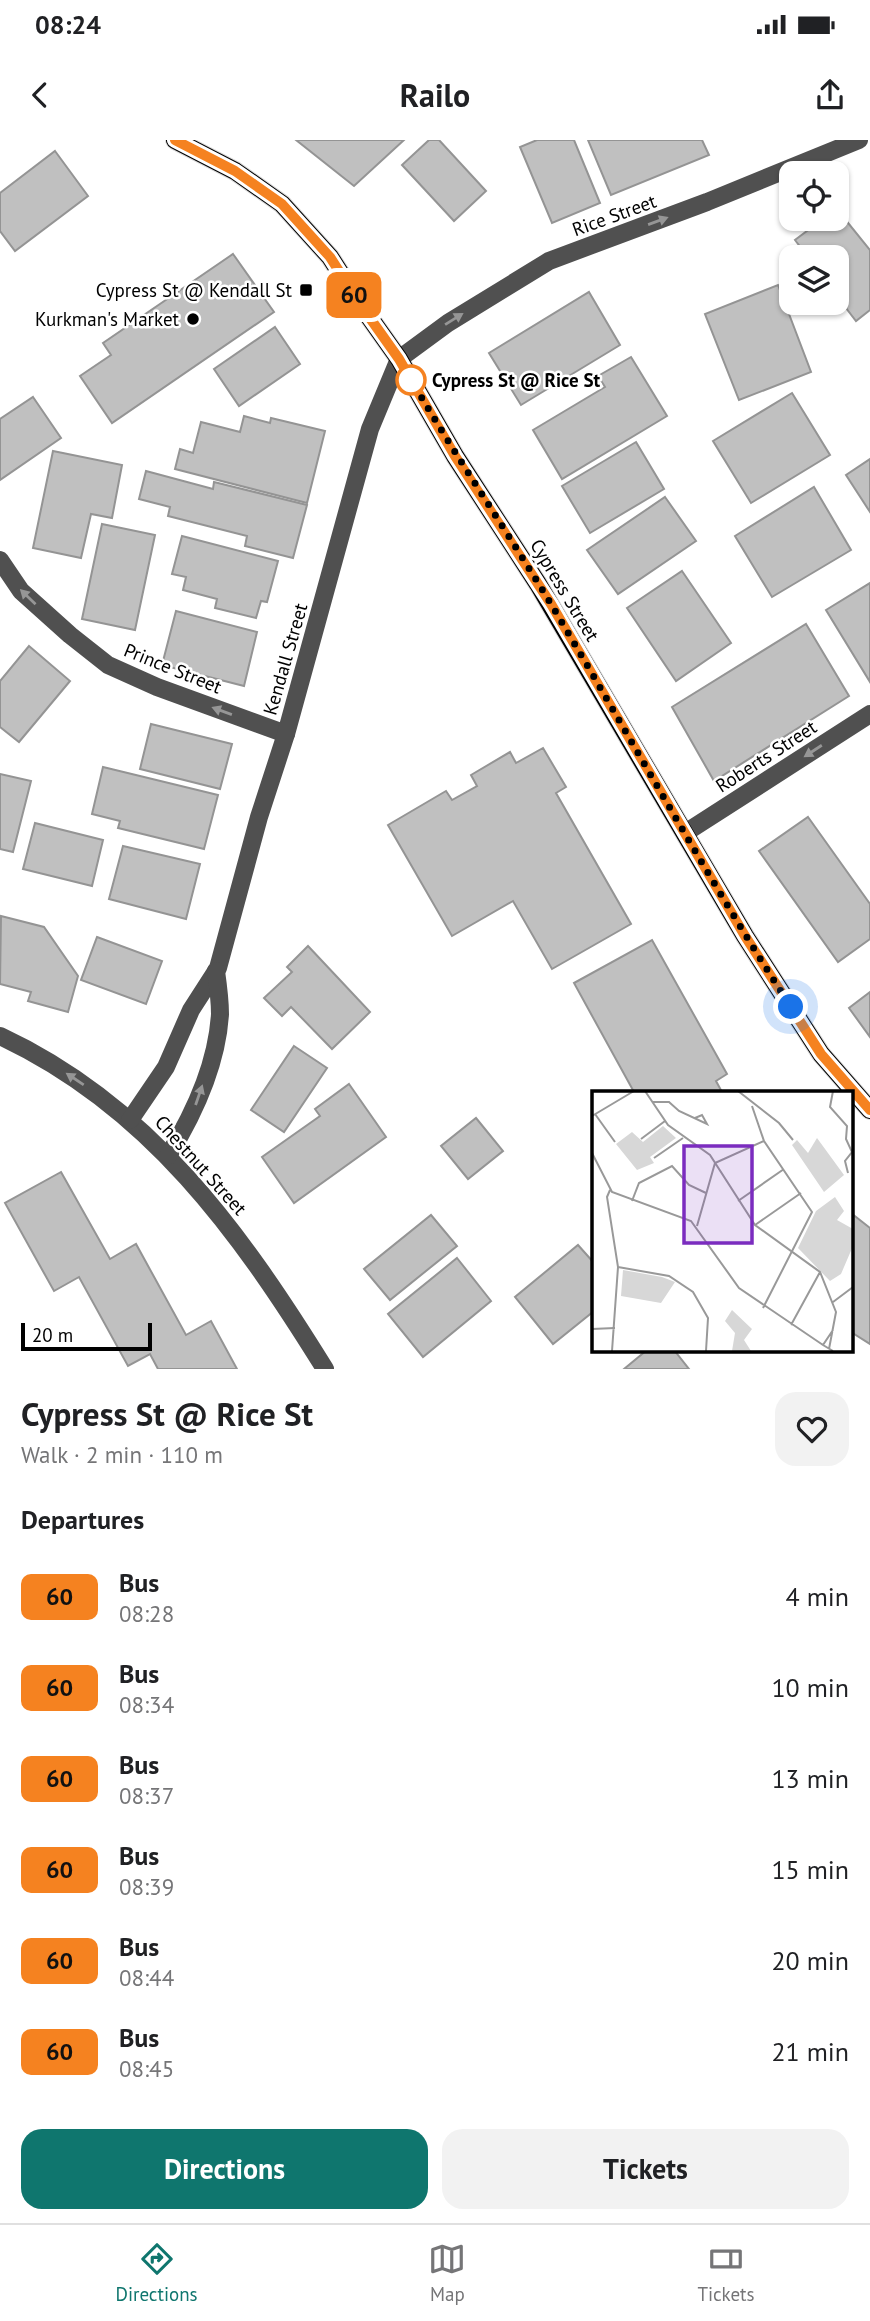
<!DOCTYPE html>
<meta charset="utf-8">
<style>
:root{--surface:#fff;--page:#f2f2f2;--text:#202124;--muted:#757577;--line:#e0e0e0;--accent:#0f766e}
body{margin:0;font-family:"PT Sans",sans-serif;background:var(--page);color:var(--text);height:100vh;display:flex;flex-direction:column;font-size:26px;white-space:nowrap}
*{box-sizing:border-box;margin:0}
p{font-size:23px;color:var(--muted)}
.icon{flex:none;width:38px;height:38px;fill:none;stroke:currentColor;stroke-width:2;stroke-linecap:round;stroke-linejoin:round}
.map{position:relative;height:1229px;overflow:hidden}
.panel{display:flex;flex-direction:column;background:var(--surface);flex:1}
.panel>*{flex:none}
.badge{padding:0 14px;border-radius:10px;font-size:24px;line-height:46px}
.tools{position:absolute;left:779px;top:21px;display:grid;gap:14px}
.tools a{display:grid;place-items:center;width:70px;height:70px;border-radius:14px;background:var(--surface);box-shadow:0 2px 5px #0004;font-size:35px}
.scale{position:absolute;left:21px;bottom:18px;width:131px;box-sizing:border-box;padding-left:7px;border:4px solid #000;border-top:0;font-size:19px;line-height:24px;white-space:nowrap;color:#000;-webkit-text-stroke:5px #fff;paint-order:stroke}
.you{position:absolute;width:35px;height:35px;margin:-18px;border:5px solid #fff;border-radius:50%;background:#1a73e8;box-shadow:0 0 0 10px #1a73e833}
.map>.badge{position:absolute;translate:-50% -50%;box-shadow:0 0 0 4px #fff}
h2{padding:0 21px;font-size:26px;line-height:63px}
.round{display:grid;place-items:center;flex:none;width:74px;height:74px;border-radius:21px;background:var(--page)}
.overview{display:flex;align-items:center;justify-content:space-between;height:119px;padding:0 21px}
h1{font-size:33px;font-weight:700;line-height:52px}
.action{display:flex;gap:14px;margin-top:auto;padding:14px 21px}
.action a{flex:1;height:80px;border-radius:21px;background:var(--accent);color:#fff;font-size:28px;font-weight:700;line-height:80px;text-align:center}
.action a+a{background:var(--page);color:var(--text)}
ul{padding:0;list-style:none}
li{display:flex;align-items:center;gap:21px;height:91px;padding:0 21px}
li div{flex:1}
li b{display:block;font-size:26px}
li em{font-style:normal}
li .badge{min-width:77px;font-weight:700;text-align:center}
.status{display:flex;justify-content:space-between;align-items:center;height:49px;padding:0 35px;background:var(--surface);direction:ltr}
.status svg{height:19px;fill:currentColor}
header{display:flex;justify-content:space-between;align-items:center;height:91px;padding:0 21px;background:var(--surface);font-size:32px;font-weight:700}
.tab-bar{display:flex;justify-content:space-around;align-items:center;height:98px;border-top:2px solid var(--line);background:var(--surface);font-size:19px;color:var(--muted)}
.tab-bar a{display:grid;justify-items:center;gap:4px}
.tab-bar .on{color:var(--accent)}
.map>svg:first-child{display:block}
</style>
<div class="status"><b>08:24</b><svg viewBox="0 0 49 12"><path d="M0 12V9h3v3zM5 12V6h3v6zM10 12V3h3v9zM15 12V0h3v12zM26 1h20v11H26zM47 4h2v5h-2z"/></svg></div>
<header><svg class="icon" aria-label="back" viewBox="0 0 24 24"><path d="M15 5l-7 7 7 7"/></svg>Railo<svg class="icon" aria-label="share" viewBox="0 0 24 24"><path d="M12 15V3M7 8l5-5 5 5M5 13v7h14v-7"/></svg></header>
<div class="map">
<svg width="870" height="1229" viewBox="0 0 870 1229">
<rect width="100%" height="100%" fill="#fff"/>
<g fill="#c0c0c0" stroke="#949494" stroke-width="2">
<polygon points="296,0 404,0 354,46"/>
<polygon points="429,0 439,0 486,51 454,81 402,25"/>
<polygon points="537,0 574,0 600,63 552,83 520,7"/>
<polygon points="588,0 702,0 709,15 611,55"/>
<polygon points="55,11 88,56 15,111 0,91 0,53"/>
<polygon points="836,68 870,110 870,170 856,181 836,155 836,117 808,117 795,100 823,79 836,79"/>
<polygon points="233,114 274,172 112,283 80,236 111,215 103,203"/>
<polygon points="778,145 811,232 739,260 705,174"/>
<polygon points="589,152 620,205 521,265 489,213"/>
<polygon points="275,187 300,224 239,266 214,229"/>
<polygon points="631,217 667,276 562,339 533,290 605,247 598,236"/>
<polygon points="792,253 830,315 751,363 713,301"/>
<polygon points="33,257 61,298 0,340 0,279"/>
<polygon points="244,276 270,283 271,278 325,291 307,363 175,329 180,309 193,313 201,282 240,292"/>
<polygon points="636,302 664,349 590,393 562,346"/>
<polygon points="53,311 122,325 112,378 91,374 81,418 33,408"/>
<polygon points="870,319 870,372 846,335"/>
<polygon points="146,331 213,349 214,342 307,365 293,418 245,406 247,396 168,376 170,367 139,359"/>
<polygon points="814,347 851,410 772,457 735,396"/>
<polygon points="665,357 696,401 618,454 587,410"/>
<polygon points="102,384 155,395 135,490 82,479"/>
<polygon points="182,396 278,421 267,462 261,461 256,478 215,468 217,459 183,450 186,437 172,434"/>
<polygon points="682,431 731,503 676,541 627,468"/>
<polygon points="870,443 870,542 826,470"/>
<polygon points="176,471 257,492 244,546 162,525"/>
<polygon points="806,484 849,556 714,641 672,567"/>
<polygon points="29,506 70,541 19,602 0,587 0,541"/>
<polygon points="151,584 232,604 220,649 140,629"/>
<polygon points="543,608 566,647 556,653 631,784 552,829 513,761 452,796 388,685 446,651 452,660 477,646 471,635 510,612 516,623"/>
<polygon points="103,627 218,655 204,709 118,688 120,681 92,674"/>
<polygon points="0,634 31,641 13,712 0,709"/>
<polygon points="808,677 870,764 870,799 838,822 759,711"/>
<polygon points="35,683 103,700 92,746 23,729"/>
<polygon points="123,706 200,724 186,779 109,759"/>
<polygon points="1,776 44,787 78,836 68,872 28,861 31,852 0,844"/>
<polygon points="97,797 162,821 146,864 81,840"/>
<polygon points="652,800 727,934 716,941 722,952 634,952 574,843"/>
<polygon points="308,806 370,872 332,909 291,867 282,876 264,858 292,832 287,827"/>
<polygon points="870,852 870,897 849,868"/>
<polygon points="294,906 327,928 284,992 251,970"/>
<polygon points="349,944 386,997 294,1063 262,1017 320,976 315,969"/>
<polygon points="476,978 503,1011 468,1039 441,1006"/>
<polygon points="61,1032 110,1119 136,1104 186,1195 211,1181 237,1229 158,1229 150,1214 128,1226 79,1137 54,1151 5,1063"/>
<polygon points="851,1073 870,1088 870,1204 851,1192"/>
<polygon points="431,1075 457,1106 390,1160 364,1129"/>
<polygon points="578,1105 594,1123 594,1171 553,1204 515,1157"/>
<polygon points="457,1118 491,1161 423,1217 388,1174"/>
<polygon points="647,1210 674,1210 689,1229 624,1229"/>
</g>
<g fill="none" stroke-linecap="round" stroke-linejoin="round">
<defs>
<polyline id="major" points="175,0 235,31 282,64 330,117 360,164 399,219 455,316 538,444 745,796 821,914 870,970"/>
</defs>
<use href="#major" stroke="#dbdbdb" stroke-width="20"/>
<g stroke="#505050" stroke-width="18">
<polyline points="0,420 21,451 70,495 108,525 157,547 286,594"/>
<polyline points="685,693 870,574"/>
<path d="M0,896C150,966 240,1092 325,1229"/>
<polyline points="130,980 166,927 191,870 218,828 259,677 286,594 370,289 399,219 448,183 549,121 707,62 859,0"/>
<path d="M168,1016C194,974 217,924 220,874C220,859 218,845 216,831"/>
</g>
<use href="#major" stroke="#000" stroke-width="18"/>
</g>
<defs><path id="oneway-solid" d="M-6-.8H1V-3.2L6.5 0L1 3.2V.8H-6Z" transform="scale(1.75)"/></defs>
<g fill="#969696">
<use href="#oneway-solid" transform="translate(658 81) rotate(-20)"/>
<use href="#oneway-solid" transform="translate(454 179) rotate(-32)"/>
<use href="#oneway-solid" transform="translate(28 457) rotate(-136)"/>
<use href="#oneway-solid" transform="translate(222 571) rotate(-160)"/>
<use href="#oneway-solid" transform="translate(813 611) rotate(147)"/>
<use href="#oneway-solid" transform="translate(75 939) rotate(-146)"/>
<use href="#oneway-solid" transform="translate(199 955) rotate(-71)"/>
</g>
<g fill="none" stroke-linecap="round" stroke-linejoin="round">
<defs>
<polyline id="line" points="175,0 235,31 282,64 330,117 360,164 399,219 455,316 551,464 745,796 821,914 870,970"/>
</defs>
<use href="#line" stroke="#fff" stroke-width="16"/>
<use href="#line" stroke="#f58220" stroke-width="10"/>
<path stroke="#000" stroke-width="7" stroke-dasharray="0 12.6" d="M411,240L410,238C455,315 505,388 551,464C631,598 706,736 791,867"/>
</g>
<g fill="#000" stroke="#fff" stroke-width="2.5">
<rect x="299" y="143" width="14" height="14" rx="3.5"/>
<circle cx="193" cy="179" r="7"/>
</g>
<circle fill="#fff" stroke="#f58220" stroke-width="3.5" cx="411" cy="240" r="14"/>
<g text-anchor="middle" stroke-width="5" stroke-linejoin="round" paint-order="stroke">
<g font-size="19" fill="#000" stroke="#fff">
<text transform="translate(614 75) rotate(-20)" y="7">Rice Street</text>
<text transform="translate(565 450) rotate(59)" y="7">Cypress Street</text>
<text transform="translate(285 519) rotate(-74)" y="7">Kendall Street</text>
<text transform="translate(173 528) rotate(22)" y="7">Prince Street</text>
<text transform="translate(766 616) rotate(-33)" y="7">Roberts Street</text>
<text transform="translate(201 1025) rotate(48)" y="7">Chestnut Street</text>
</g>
<g font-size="19" fill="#000" stroke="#fff" text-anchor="end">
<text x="292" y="157">Cypress St @ Kendall St</text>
<text x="179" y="186">Kurkman's Market</text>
</g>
<g font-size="19" font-weight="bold" fill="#000" stroke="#fff" text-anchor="start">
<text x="432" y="247">Cypress St @ Rice St</text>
</g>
</g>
<g transform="translate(592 951)">
<rect width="261" height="261" fill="#fff"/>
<path d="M71,35L84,47L58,66L62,72L45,79L24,53L40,41L51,51ZM225,47L252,84L232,101L200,54L205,49L216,62ZM243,106L252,120L245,129L261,138V155L249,183L238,190L206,157L224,120ZM31,179L70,186L83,191L69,212L29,205ZM140,219L160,238L152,249L159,260H140L143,242L133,230Z" fill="#d7d7d7"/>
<path fill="none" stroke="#999" stroke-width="2" d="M53,0L76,34L118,64L163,134L228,181L244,221L237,258M146,0L187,32L201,49M241,0L238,16L255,35L254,48L260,61L253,70L256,82M60,11H77L87,20L115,33L110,24L103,27M160,15L172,50L220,121L171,217M3,23L23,51M0,25L42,0M49,48L73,30M0,62L20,101L99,130L147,197L231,254M62,67L91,47M18,99L15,106L26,176L20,260M40,110L47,92L80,75L97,94L114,102M146,110L192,78M163,134L209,102M105,135L123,72L172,50M26,176L77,185L101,201L116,227L114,260M241,211L261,196M199,234L228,181M0,238L23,237M241,260L231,254L241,239"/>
<path fill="#7b2cbf" fill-opacity="0.15" stroke="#7b2cbf" stroke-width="3.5" d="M92,55H160V152H92Z"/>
<rect width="261" height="261" fill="none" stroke="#000" stroke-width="3.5"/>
</g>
</svg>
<div class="tools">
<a><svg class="icon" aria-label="locate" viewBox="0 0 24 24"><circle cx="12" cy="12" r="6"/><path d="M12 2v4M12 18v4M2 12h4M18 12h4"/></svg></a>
<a><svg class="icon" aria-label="layers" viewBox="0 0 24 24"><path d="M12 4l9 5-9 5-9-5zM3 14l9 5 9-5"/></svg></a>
</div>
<div class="scale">20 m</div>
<div class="you" style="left:791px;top:867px"></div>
<b class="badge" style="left:354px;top:155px;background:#f58220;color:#111">60</b>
</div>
<section class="panel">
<div class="overview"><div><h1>Cypress St @ Rice St</h1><p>Walk · 2 min · 110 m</p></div><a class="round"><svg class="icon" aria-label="heart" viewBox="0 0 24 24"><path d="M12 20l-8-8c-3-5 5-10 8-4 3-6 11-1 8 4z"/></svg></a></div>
<h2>Departures</h2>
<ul>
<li><span class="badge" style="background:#f58220;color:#111">60</span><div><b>Bus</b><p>08:28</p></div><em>4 min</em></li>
<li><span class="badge" style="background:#f58220;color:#111">60</span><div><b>Bus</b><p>08:34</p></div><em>10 min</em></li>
<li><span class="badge" style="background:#f58220;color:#111">60</span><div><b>Bus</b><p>08:37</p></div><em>13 min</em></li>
<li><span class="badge" style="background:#f58220;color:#111">60</span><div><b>Bus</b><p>08:39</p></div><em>15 min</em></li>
<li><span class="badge" style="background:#f58220;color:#111">60</span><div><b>Bus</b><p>08:44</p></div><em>20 min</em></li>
<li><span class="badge" style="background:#f58220;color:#111">60</span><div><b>Bus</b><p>08:45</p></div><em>21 min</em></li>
</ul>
<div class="action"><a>Directions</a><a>Tickets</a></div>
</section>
<nav class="tab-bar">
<a class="on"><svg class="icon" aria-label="directions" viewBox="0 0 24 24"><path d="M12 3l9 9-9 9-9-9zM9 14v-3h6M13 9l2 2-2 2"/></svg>Directions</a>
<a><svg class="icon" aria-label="map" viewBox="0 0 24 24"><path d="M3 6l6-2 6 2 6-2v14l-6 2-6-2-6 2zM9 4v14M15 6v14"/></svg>Map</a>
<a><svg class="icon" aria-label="tickets" viewBox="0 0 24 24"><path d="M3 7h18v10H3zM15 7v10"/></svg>Tickets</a>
</nav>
